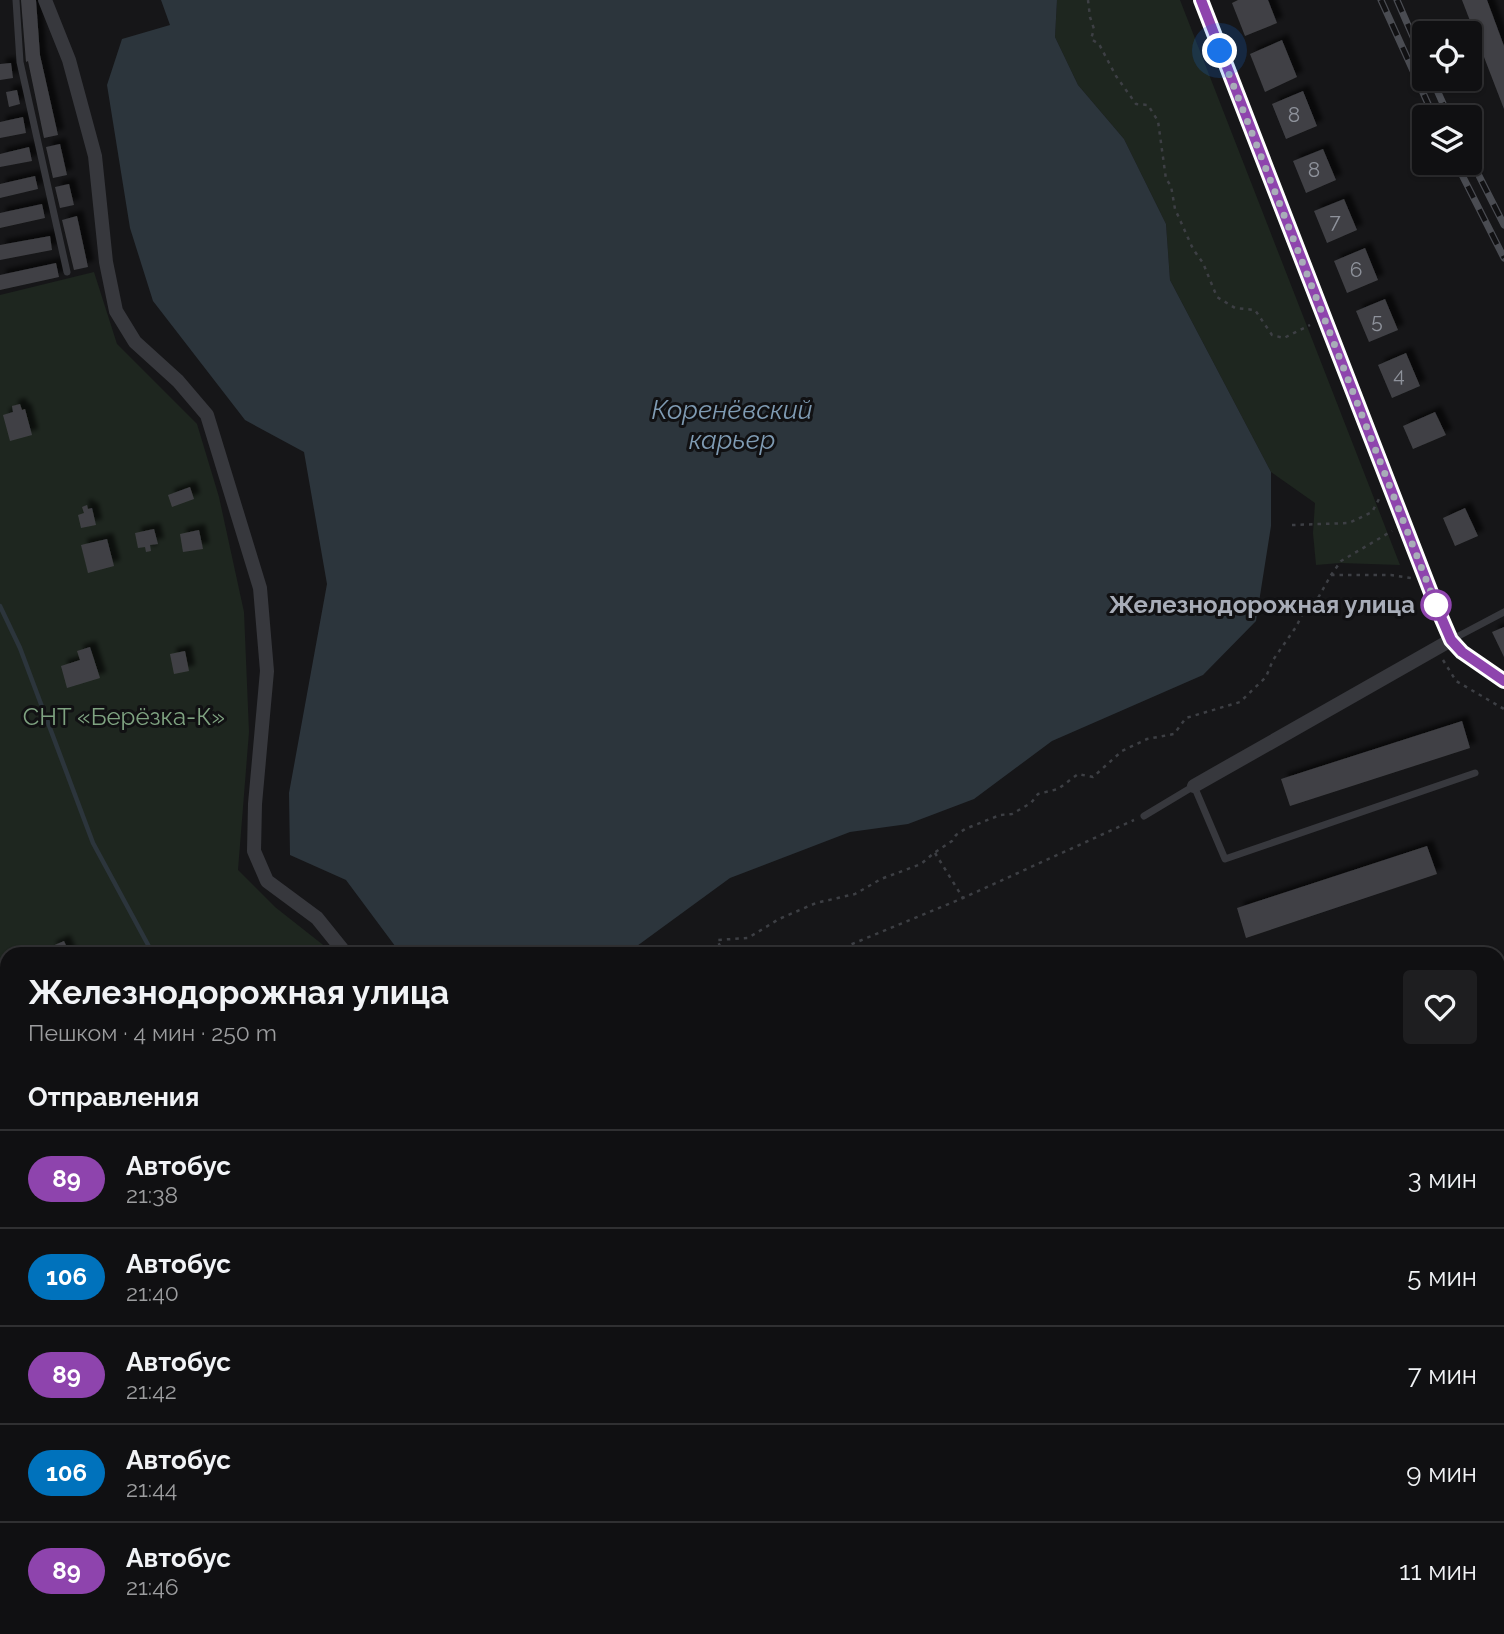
<!DOCTYPE html>
<html lang="ru">
<meta charset="utf-8">
<style>
:root{--surface:#101012;--page:#1e1e20;--text:#f1f3f6;--muted:#9c9d9f;--line:#303032}
body{margin:0;font-family:Raleway,sans-serif;background:var(--page);color:var(--text);height:100vh;display:flex;flex-direction:column;font-size:26px;white-space:nowrap}
*{box-sizing:border-box;margin:0}
p{font-size:23px;color:var(--muted)}
.icon{flex:none;width:38px;height:38px;fill:none;stroke:currentColor;stroke-width:2;stroke-linecap:round;stroke-linejoin:round}
.map{position:relative;flex:1;overflow:hidden}
.panel{position:absolute;left:0px;top:947px;width:1505px;height:688px;display:flex;flex-direction:column;background:var(--surface);border-radius:21px 21px 0 0;box-shadow:0 2px 5px #0004,0 0 0 2px var(--line)}
.panel>*{flex:none}
.badge{padding:0 14px;border-radius:23px;font-size:24px;line-height:46px}
.tools{position:absolute;left:1412px;top:21px;display:grid;gap:14px}
.tools a{display:grid;place-items:center;width:70px;height:70px;border-radius:7px;background:var(--surface);box-shadow:0 2px 5px #0004,0 0 0 2px var(--line);font-size:35px}
.you{position:absolute;width:35px;height:35px;margin:-18px;border:5px solid #fff;border-radius:50%;background:#1a73e8;box-shadow:0 0 0 10px #1a73e833}
.map>.badge{position:absolute;translate:-50% -50%;box-shadow:0 0 0 4px #fff}
h2{padding:0 28px;font-size:26px;line-height:63px}
.round{display:grid;place-items:center;flex:none;width:74px;height:74px;border-radius:7px;background:var(--page)}
.overview{display:flex;align-items:center;justify-content:space-between;height:119px;padding:0 28px}
h1{font-size:33px;font-weight:700;line-height:52px}
ul{padding:0;list-style:none}
li{display:flex;align-items:center;gap:21px;height:98px;padding:0 28px;border-top:2px solid var(--line)}
li div{flex:1}
li b{display:block;font-size:26px}
li em{font-style:normal}
li .badge{min-width:77px;font-weight:700;text-align:center}
.map>svg:first-child{display:block}
</style>
<div class="map">
<svg width="1504" height="1634" viewBox="0 0 1504 1634">
<defs>
<filter id="shadow"><feDropShadow dx="6" dy="-6" stdDeviation="2" flood-color="#0009"/></filter>
</defs>
<rect width="100%" height="100%" fill="#161618"/>
<g fill="#1e261f">
<polygon points="1057,0 1180,0 1400,565 1340,563 1316,565 1313,533 1315,503 1271,472 1170,280 1166,224 1124,139 1078,85 1055,37"/>
<polygon points="94,272 117,344 197,424 219,497 244,612 249,732 238,870 275,907 327,948 330,954 7,954 7,1260 0,1252 0,295"/>
<polygon points="0,1288 7,1296 7,1628 220,1628 222,1634 7,1634 5,1616 0,1612"/>
<polygon points="1504,1455 1504,1634 1206,1634 1216,1628 1498,1628 1498,1459"/>
<polygon points="234,1628 437,1628 438,1634 236,1634"/>
</g>
<polygon fill="#2c353c" points="161,0 1057,0 1055,37 1078,85 1124,139 1166,224 1170,280 1271,472 1271,526 1256,621 1203,675 1052,741 974,799 908,824 850,832 730,878 626,954 401,954 346,880 290,855 289,793 327,584 304,452 245,420 153,301 130,228 107,85 122,39 170,25"/>
<g fill="none" stroke-linecap="round" stroke-linejoin="round">
<g stroke="#2c353c" stroke-width="4.5">
<polyline points="0,606 20,648 93,843 153,954"/>
<polyline points="449,1628 451,1634"/>
</g>
</g>
<g fill="#404145" filter="url(#shadow)">
<polygon points="21,0 36,0 40,55 58,135 44,138 28,61 26,62"/>
<polygon points="1238,0 1268,0 1277,23 1245,36 1232,3"/>
<polygon points="1462,0 1487,0 1504,46 1504,109"/>
<polygon points="1282,40 1297,77 1265,92 1250,54"/>
<polygon points="11,63 13,78 0,80 0,64"/>
<polygon points="17,90 20,104 9,107 6,92"/>
<polygon points="1303,91 1317,126 1286,139 1272,104"/>
<polygon points="23,117 26,133 0,138 0,122"/>
<polygon points="60,144 67,175 53,178 46,147"/>
<polygon points="29,147 32,161 0,167 0,154"/>
<polygon points="1323,149 1336,180 1306,193 1293,161"/>
<polygon points="35,176 38,189 0,198 0,184"/>
<polygon points="69,184 74,205 60,208 55,187"/>
<polygon points="1344,199 1357,230 1327,243 1314,211"/>
<polygon points="42,204 45,218 0,228 0,213"/>
<polygon points="77,216 88,267 74,270 62,220"/>
<polygon points="50,236 52,250 0,260 0,245"/>
<polygon points="1365,248 1378,280 1347,293 1334,261"/>
<polygon points="56,263 59,277 0,290 0,275"/>
<polygon points="1385,299 1398,330 1369,342 1356,311"/>
<polygon points="1406,353 1420,386 1392,398 1378,365"/>
<polygon points="20,404 22,410 25,409 32,435 10,441 3,415 13,412 12,406"/>
<polygon points="1435,412 1446,435 1413,449 1403,426"/>
<polygon points="190,487 194,499 172,507 168,495"/>
<polygon points="87,505 88,509 92,508 96,525 81,528 78,515 84,513 82,507"/>
<polygon points="1465,508 1478,536 1455,546 1443,518"/>
<polygon points="154,529 158,544 150,545 151,551 146,552 145,547 138,548 135,533"/>
<polygon points="199,530 203,549 183,552 180,534"/>
<polygon points="107,539 114,566 88,573 81,545"/>
<polygon points="1504,627 1504,657 1492,632"/>
<polygon points="90,647 100,678 67,688 61,666 80,660 77,651"/>
<polygon points="185,651 189,671 174,674 170,654"/>
<polygon points="1462,721 1470,748 1290,806 1281,779"/>
<polygon points="1427,846 1437,874 1246,938 1237,908"/>
<polygon points="64,941 70,954 53,954 50,947"/>
<polygon points="1504,1259 1504,1350 1498,1354 1498,1262"/>
<polygon points="304,1628 339,1628 341,1633 339,1634 308,1634"/>
<polygon points="367,1628 377,1628 378,1634 352,1634 351,1631"/>
</g>
<g fill="none" stroke-linecap="round" stroke-linejoin="round">
<g stroke="#3d3f44" stroke-width="2.5" stroke-dasharray="3.5 5" stroke-linecap="butt">
<polyline points="1088,0 1090,17 1094,29 1091,39 1099,44 1116,76 1136,104 1148,105 1158,121 1166,179 1171,186 1175,209 1193,249 1203,263 1217,297 1235,308 1255,310 1272,335 1284,338 1310,325"/>
<polyline points="1292,525 1349,523 1372,512 1379,499"/>
<polyline points="1331,575 1391,575 1411,578"/>
<polyline points="1443,660 1456,681 1504,709"/>
<polyline points="935,853 963,898"/>
<polyline points="724,954 717,940 748,938 779,919 816,903 855,894 881,879 921,864 934,853 952,841 956,835 965,829 1000,815 1012,814 1031,803 1038,794 1058,789 1078,774 1093,777 1122,751 1147,739 1174,734 1186,718 1240,702 1266,677 1273,660 1296,627 1304,611 1318,598 1331,575 1341,561 1392,531"/>
<polyline points="828,954 963,898 1134,820"/>
<polyline points="0,1602 7,1609"/>
<polyline points="25,1628 31,1634"/>
<polyline points="464,1628 466,1634"/>
</g>
<g stroke="#37383d" stroke-width="7">
<polyline points="16,0 20,62 67,272"/>
<polyline points="1451,640 1504,612"/>
<polyline points="1144,816 1194,786 1225,859 1475,773"/>
<polyline points="1498,1013 1504,1012"/>
</g>
<g stroke="#37383d" stroke-width="14">
<polyline points="45,0 69,60 95,156 106,262 116,311 135,342 178,381 207,415 260,588 267,671 255,804 254,851 267,881 317,918 346,954"/>
<polyline points="1201,0 1435,603 1451,640 1462,652 1504,681"/>
<polyline points="1194,786 1451,640"/>
<polyline points="0,1272 7,1280"/>
<polyline points="228,1628 230,1634"/>
</g>
<defs>
<g id="rail">
<polyline points="1381,0 1434,117"/>
<polyline points="1397,0 1424,62"/>
<polyline points="1432,79 1449,117"/>
<polyline points="1470,158 1504,225"/>
<polyline points="1456,163 1504,258"/>
</g>
</defs>
<use href="#rail" stroke="#4a4c52" stroke-width="7"/>
<use href="#rail" stroke="#111113" stroke-width="4.5" stroke-dasharray="13" stroke-linecap="butt"/>
</g>
<g fill="none" stroke-linecap="round" stroke-linejoin="round">
<defs>
<polyline id="line" points="1201,0 1435,603 1451,640 1462,652 1504,681"/>
</defs>
<use href="#line" stroke="#fff" stroke-width="16"/>
<use href="#line" stroke="#8e44ad" stroke-width="10"/>
<polyline stroke="#a8adb8" stroke-width="7" stroke-dasharray="0 12.6" points="1220,51 1436,605"/>
</g>
<circle fill="#fff" stroke="#8e44ad" stroke-width="3.5" cx="1436" cy="605" r="14"/>
<g text-anchor="middle" stroke-width="6" stroke-linejoin="round" paint-order="stroke">
<g font-size="21" fill="#8e929b">
<text x="1294" y="122">8</text>
<text x="1314" y="177">8</text>
<text x="1335" y="228">7</text>
<text x="1356" y="277">6</text>
<text x="1377" y="328">5</text>
<text x="1399" y="382">4</text>
</g>
<g font-size="24" font-weight="bold" fill="#a8adb8" stroke="#111113" text-anchor="end">
<text x="1415" y="613">Железнодорожная улица</text>
</g>
<g font-size="24" fill="#7fa381" stroke="#111113">
<text x="124" y="725">СНТ «Берёзка-К»</text>
</g>
<g font-size="26" font-style="italic" fill="#7f9bb3" stroke="#111113">
<text x="732" y="419">Коренёвский<tspan x="732" dy="30">карьер</tspan></text>
</g>
</g>
</svg>
<div class="tools">
<a><svg class="icon" aria-label="locate" viewBox="0 0 24 24"><circle cx="12" cy="12" r="6"/><path d="M12 2v4M12 18v4M2 12h4M18 12h4"/></svg></a>
<a><svg class="icon" aria-label="layers" viewBox="0 0 24 24"><path d="M12 4l9 5-9 5-9-5zM3 14l9 5 9-5"/></svg></a>
</div>
<div class="you" style="left:1220px;top:51px"></div>
<section class="panel">
<div class="overview"><div><h1>Железнодорожная улица</h1><p>Пешком · 4 мин · 250 m</p></div><a class="round"><svg class="icon" aria-label="heart" viewBox="0 0 24 24"><path d="M12 20l-8-8c-3-5 5-10 8-4 3-6 11-1 8 4z"/></svg></a></div>
<h2>Отправления</h2>
<ul>
<li><span class="badge" style="background:#8e44ad;color:#fff">89</span><div><b>Автобус</b><p>21:38</p></div><em>3 мин</em></li>
<li><span class="badge" style="background:#0072bc;color:#fff">106</span><div><b>Автобус</b><p>21:40</p></div><em>5 мин</em></li>
<li><span class="badge" style="background:#8e44ad;color:#fff">89</span><div><b>Автобус</b><p>21:42</p></div><em>7 мин</em></li>
<li><span class="badge" style="background:#0072bc;color:#fff">106</span><div><b>Автобус</b><p>21:44</p></div><em>9 мин</em></li>
<li><span class="badge" style="background:#8e44ad;color:#fff">89</span><div><b>Автобус</b><p>21:46</p></div><em>11 мин</em></li>
</ul>
</section>
</div>
